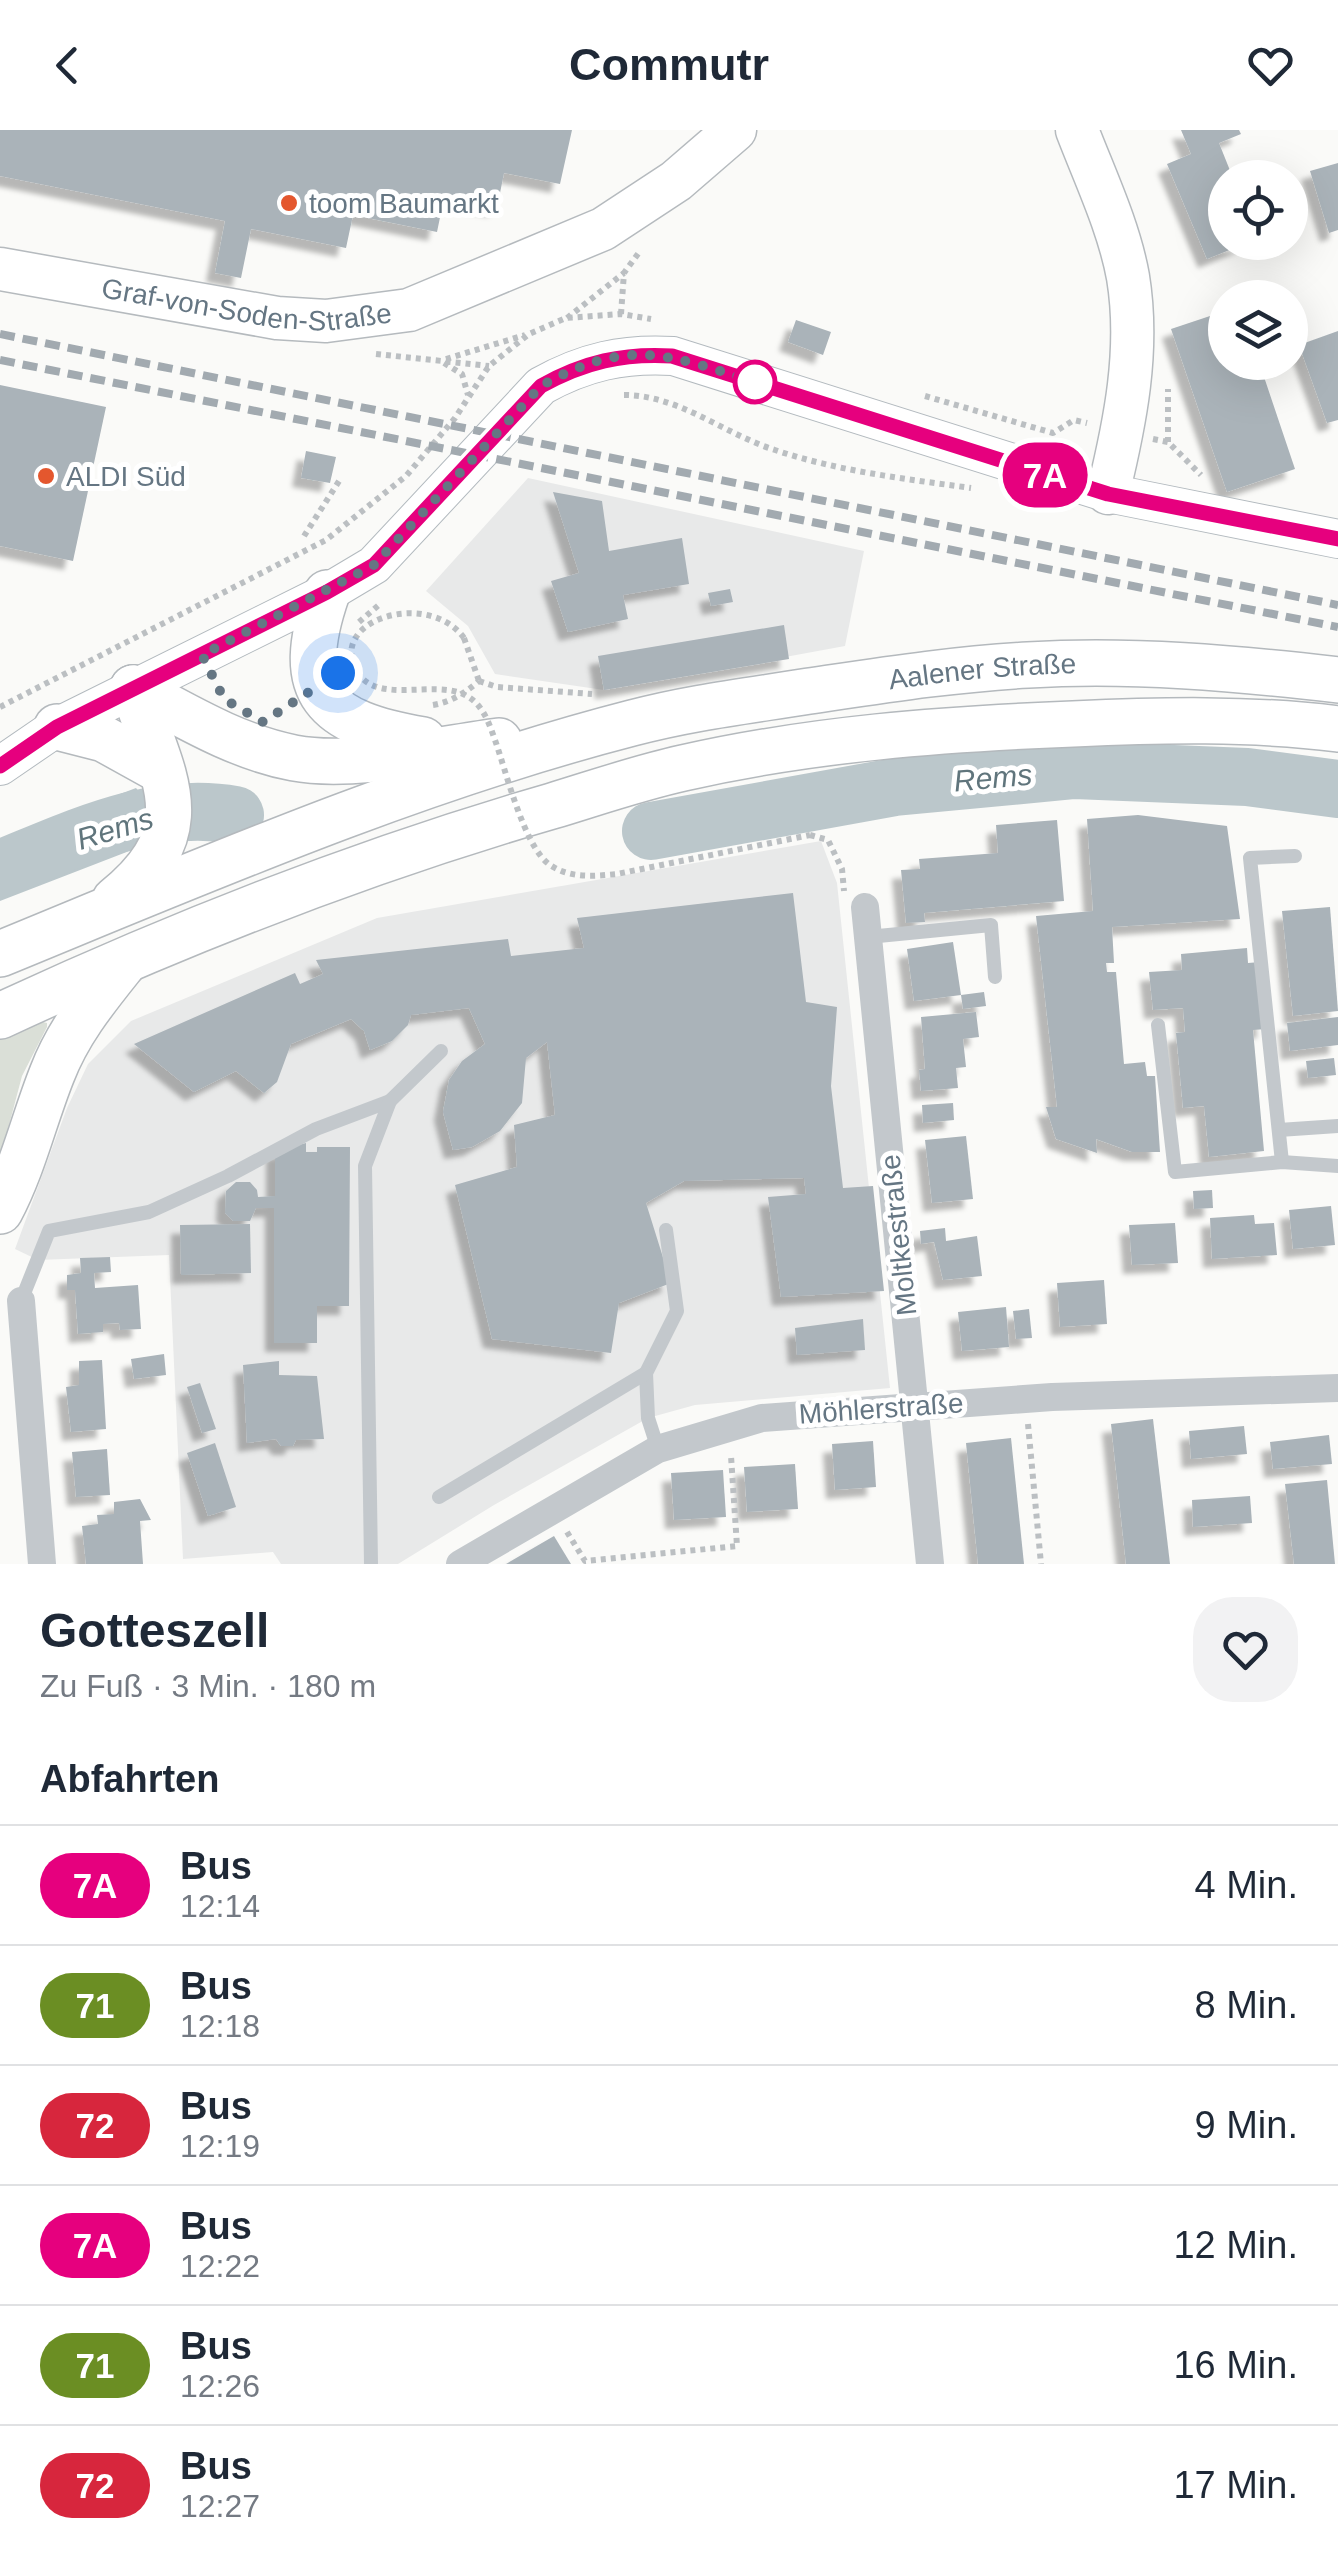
<!DOCTYPE html>
<html lang="de">
<meta charset="utf-8">
<style>
:root{--surface:#fff;--page:#f2f2f3;--text:#1f2937;--muted:#747a83;--line:#e0e1e3}
body{margin:0;font-family:Arial,sans-serif;background:var(--page);color:var(--text);height:100vh;display:flex;flex-direction:column;font-size:38px;white-space:nowrap}
*{box-sizing:border-box;margin:0}
p{font-size:32px;color:var(--muted)}
.icon{flex:none;width:55px;height:55px;fill:none;stroke:currentColor;stroke-width:2;stroke-linecap:round;stroke-linejoin:round}
.map{position:relative;height:1434px;overflow:hidden}
.panel{display:flex;flex-direction:column;background:var(--surface);flex:1}
.panel>*{flex:none}
.badge{padding:0 20px;border-radius:32px;font-size:35px;line-height:65px}
.fabs{position:absolute;left:1208px;top:30px;display:grid;gap:20px}
.fabs a{display:grid;place-items:center;width:100px;height:100px;border-radius:50%;background:var(--surface);box-shadow:0 10px 40px #0002;font-size:50px}
.you{position:absolute;width:50px;height:50px;margin:-25px;border:8px solid #fff;border-radius:50%;background:#1a73e8;box-shadow:0 0 0 15px #1a73e833}
.map>.badge{position:absolute;translate:-50% -50%;box-shadow:0 0 0 5px #fff}
h2{padding:0 40px;font-size:38px;line-height:90px}
.round{display:grid;place-items:center;flex:none;width:105px;height:105px;border-radius:40px;background:var(--page)}
.head{display:flex;align-items:center;justify-content:space-between;height:170px;padding:0 40px}
h1{font-size:48px;font-weight:700;line-height:75px}
ul{padding:0;list-style:none}
li{display:flex;align-items:center;gap:30px;height:120px;padding:0 40px;border-top:2px solid var(--line)}
li div{flex:1}
li b{display:block;font-size:38px}
li em{font-style:normal}
li .badge{min-width:110px;font-weight:700;text-align:center}
header{display:flex;justify-content:space-between;align-items:center;height:130px;padding:0 40px;background:var(--surface);font-size:45px;font-weight:700}
.map>svg:first-child{display:block}
</style>
<header><svg class="icon" aria-label="back" viewBox="0 0 24 24"><path d="M15 5l-7 7 7 7"/></svg>Commutr<svg class="icon" aria-label="heart" viewBox="0 0 24 24"><path d="M12 20l-8-8c-3-5 5-10 8-4 3-6 11-1 8 4z"/></svg></header>
<div class="map">
<svg width="1338" height="1434" viewBox="0 0 1338 1434">
<defs>
<filter id="shadow"><feDropShadow dx="-9" dy="9" stdDeviation="2.5" flood-color="#0004"/></filter>
</defs>
<rect width="100%" height="100%" fill="#fafaf8"/>
<g fill="#e8e9e9">
<polygon points="528,348 864,421 845,516 604,560 495,544 468,496 426,461"/>
<polygon points="821,711 837,753 890,1258 695,1275 648,1288 494,1375 398,1434 281,1434 273,1422 183,1429 169,1125 38,1130 15,1119 67,978 88,934 131,891 377,788"/>
</g>
<polygon fill="#dadfd7" points="43,892 47,893 47,897 22,946 0,1029 0,910"/>
<path fill="#bbc7cb" d="M136,658C155,678 145,695 137,718L0,771V709Z"/>
<g fill="none" stroke-linecap="round" stroke-linejoin="round">
<g stroke="#bbc7cb" stroke-width="58">
<polyline points="651,701 895,657 1075,640 1247,647 1338,659"/>
<path d="M0,739C75,709 152,670 235,685"/>
</g>
</g>
<g fill="#aab3b9" filter="url(#shadow)">
<polygon points="0,0 572,0 560,54 504,43 497,78 444,68 437,102 353,85 346,118 251,99 241,148 215,143 225,91 0,46"/>
<polygon points="1181,0 1239,0 1241,4 1219,13 1233,48 1225,48 1225,112 1247,113 1207,129 1167,34 1191,24"/>
<polygon points="1338,33 1338,100 1329,103 1310,41"/>
<polygon points="1225,181 1225,232 1259,232 1295,339 1227,362 1171,199"/>
<polygon points="796,190 831,202 823,225 788,212"/>
<polygon points="1338,201 1338,290 1327,293 1299,215"/>
<polygon points="0,255 106,277 73,431 0,416"/>
<polygon points="306,321 336,327 330,353 301,348"/>
<polygon points="553,362 602,371 609,421 682,408 689,454 623,465 628,489 568,502 551,451 579,443"/>
<polygon points="730,459 733,472 711,476 708,463"/>
<polygon points="784,495 789,529 604,560 598,526"/>
<polygon points="1138,685 1227,696 1240,789 1112,797 1114,833 1106,833 1107,842 1116,842 1124,934 1145,932 1147,946 1155,946 1160,1022 1132,1022 1096,1009 1097,1023 1056,1009 1046,977 1057,977 1036,786 1093,781 1087,689"/>
<polygon points="1057,690 1064,771 924,783 925,792 906,793 901,740 920,739 919,729 998,723 996,695"/>
<polygon points="793,763 806,872 837,877 831,956 843,1058 873,1056 884,1161 781,1167 768,1067 806,1064 804,1048 684,1051 646,1073 671,1153 619,1173 611,1223 492,1209 455,1055 517,1037 514,995 555,985 547,912 526,928 522,973 500,1001 472,1017 453,1020 443,982 449,950 462,931 485,914 469,878 411,885 408,895 392,911 370,920 364,901 351,889 291,914 277,952 264,963 236,941 194,962 134,914 295,843 300,854 323,844 316,830 508,809 511,826 584,818 577,788"/>
<polygon points="1330,777 1338,881 1293,886 1282,781"/>
<polygon points="953,812 961,865 914,871 907,819"/>
<polygon points="1247,818 1248,833 1260,832 1266,899 1253,900 1264,1021 1209,1027 1204,976 1183,978 1176,903 1185,902 1183,878 1153,880 1149,842 1182,840 1181,824"/>
<polygon points="984,862 986,876 963,879 961,865"/>
<polygon points="976,882 979,907 963,909 966,937 956,938 958,958 921,961 919,940 925,939 921,887"/>
<polygon points="1338,887 1338,915 1290,921 1287,893"/>
<polygon points="1334,928 1336,945 1308,948 1306,931"/>
<polygon points="953,973 954,990 923,993 922,975"/>
<polygon points="966,1006 973,1069 932,1073 925,1010"/>
<polygon points="306,1013 306,1022 317,1022 317,1017 350,1017 349,1176 317,1176 317,1213 274,1213 274,1078 256,1078 250,1091 233,1091 225,1083 226,1061 236,1052 250,1052 257,1060 258,1067 275,1066 275,1021"/>
<polygon points="1212,1060 1213,1078 1194,1079 1193,1061"/>
<polygon points="1331,1076 1335,1115 1293,1119 1289,1080"/>
<polygon points="1254,1085 1255,1094 1274,1093 1277,1125 1212,1129 1210,1088"/>
<polygon points="1175,1093 1178,1133 1132,1135 1129,1095"/>
<polygon points="250,1094 251,1143 181,1145 180,1095"/>
<polygon points="945,1098 946,1111 977,1106 982,1146 943,1150 934,1112 921,1114 920,1101"/>
<polygon points="110,1127 111,1142 94,1143 95,1158 138,1155 141,1199 120,1200 119,1193 103,1194 103,1202 78,1204 75,1160 67,1160 67,1145 81,1143 80,1128"/>
<polygon points="1104,1150 1107,1194 1060,1197 1057,1153"/>
<polygon points="1006,1177 1009,1217 962,1221 958,1182"/>
<polygon points="1029,1179 1032,1208 1016,1209 1013,1181"/>
<polygon points="863,1189 865,1220 797,1225 795,1198"/>
<polygon points="164,1224 166,1245 134,1249 131,1229"/>
<polygon points="102,1230 106,1299 71,1302 66,1257 79,1255 79,1231"/>
<polygon points="279,1231 279,1245 317,1246 324,1309 296,1310 293,1316 281,1316 276,1309 247,1313 243,1235"/>
<polygon points="200,1253 216,1299 202,1303 187,1257"/>
<polygon points="1153,1289 1170,1434 1126,1434 1111,1294"/>
<polygon points="1244,1296 1247,1324 1191,1329 1189,1301"/>
<polygon points="1329,1305 1332,1334 1273,1339 1270,1312"/>
<polygon points="1011,1308 1024,1434 978,1434 966,1313"/>
<polygon points="873,1311 876,1357 835,1360 832,1314"/>
<polygon points="215,1313 236,1377 208,1386 187,1323"/>
<polygon points="107,1319 110,1365 76,1367 72,1322"/>
<polygon points="795,1334 798,1379 747,1382 744,1337"/>
<polygon points="723,1340 726,1387 674,1390 671,1343"/>
<polygon points="1327,1350 1335,1434 1294,1434 1285,1354"/>
<polygon points="1250,1366 1252,1393 1193,1397 1192,1370"/>
<polygon points="140,1369 151,1390 140,1391 143,1434 86,1434 82,1396 98,1394 97,1385 114,1384 114,1372"/>
<polygon points="554,1406 571,1434 506,1434"/>
</g>
<g fill="none" stroke-linecap="round" stroke-linejoin="round">
<defs>
<path id="secondary" d="M0,636L57,597L327,463L374,435L541,256C584,232 623,223 673,226L1108,363L1338,409"/>
<g id="primary">
<path d="M1077,0C1095,47 1119,97 1128,147C1140,220 1125,293 1108,363"/>
<path id="s1" d="M0,139L277,188L326,191L409,180L603,99L676,51L735,0"/>
</g>
<g id="trunk">
<path d="M327,463C292,564 324,593 423,610"/>
<path d="M133,558C184,585 236,617 294,628C352,639 439,619 499,611"/>
<polyline points="57,597 104,609 160,640"/>
<path d="M115,770C203,699 163,648 133,558"/>
<path id="s2" d="M0,824C207,739 415,649 632,593C688,578 746,571 803,562C878,551 953,539 1028,535C1132,529 1235,538 1338,550"/>
<path d="M0,886C179,803 362,731 552,676C595,663 638,648 683,638C811,609 942,599 1073,594C1161,590 1251,588 1338,599"/>
<path d="M0,1081C23,1038 34,989 52,944C68,902 95,869 123,834"/>
</g>
</defs>
<use href="#secondary" stroke="#b3babf" stroke-width="40"/>
<use href="#primary" stroke="#b5babe" stroke-width="45"/>
<use href="#trunk" stroke="#b4b9bd" stroke-width="48"/>
<g stroke="#bbbfc2" stroke-width="6" stroke-dasharray="5 5" stroke-linecap="butt">
<polyline points="621,184 624,143 640,121"/>
<polyline points="567,188 624,143"/>
<polyline points="376,224 489,236"/>
<polyline points="446,229 525,205"/>
<polyline points="444,233 462,244 468,265"/>
<path d="M624,265C679,265 724,304 775,320C837,341 906,349 971,358"/>
<polyline points="925,266 1053,303 1074,290 1087,293"/>
<polyline points="1153,309 1168,312 1201,345"/>
<polyline points="1168,312 1168,259"/>
<polyline points="304,406 341,348"/>
<polyline points="359,492 380,474"/>
<polyline points="464,508 479,551"/>
<polyline points="479,551 497,557 592,564"/>
<path d="M433,575C451,572 465,563 479,551"/>
<polyline points="0,577 326,410 406,346 455,288 489,236 529,204 566,188 621,184 651,189"/>
<polyline points="810,705 828,710 842,739 844,761"/>
<polyline points="1028,1294 1041,1434"/>
<polyline points="567,1402 585,1431 737,1416 731,1326"/>
</g>
<g stroke="#c3c8cc" stroke-width="14">
<polyline points="868,807 991,795 995,847"/>
<polyline points="1158,895 1175,1042 1282,1032 1338,1036"/>
<polyline points="1279,1000 1338,996"/>
<polyline points="1282,1032 1250,728 1295,726"/>
<polyline points="21,1171 49,1101 149,1082 228,1046 316,999 390,971 441,921"/>
<polyline points="658,1319 648,1288 646,1243 677,1181 666,1100"/>
<polyline points="439,1367 646,1243"/>
<polyline points="371,1434 365,1036 390,971"/>
</g>
<g stroke="#c3c8cc" stroke-width="28">
<polyline points="865,777 930,1434"/>
<polyline points="21,1171 42,1434"/>
<polyline points="460,1434 658,1319 762,1288 1052,1267 1338,1258"/>
</g>
<use href="#secondary" stroke="#fff" stroke-width="38"/>
<use href="#primary" stroke="#fff" stroke-width="42"/>
<use href="#trunk" stroke="#fff" stroke-width="45"/>
<g stroke="#a2aab0" stroke-width="8" stroke-dasharray="15 8" stroke-linecap="butt">
<polyline points="0,204 1338,475"/>
<polyline points="0,230 1338,497"/>
</g>
<path stroke="#bbbfc2" stroke-width="6" stroke-dasharray="5 5" stroke-linecap="butt" d="M464,508C430,461 334,487 354,536C372,579 434,547 467,566C483,575 489,593 495,610C506,641 524,717 550,735C571,749 595,746 617,744L810,705"/>
</g>
<g fill="none" stroke-linecap="round" stroke-linejoin="round">
<defs>
<path id="line" d="M0,636L57,597L327,462L374,435L541,256C584,232 623,223 672,226L1108,364L1338,409"/>
</defs>
<use href="#line" stroke="#fff" stroke-width="22"/>
<use href="#line" stroke="#e6007e" stroke-width="15"/>
<path stroke="#657683" stroke-width="10" stroke-dasharray="0 18" d="M338,543L263,592L224,569L202,525L374,435L541,256C628,207 666,224 755,252"/>
</g>
<g fill="#e4572e" stroke="#fff" stroke-width="4">
<circle cx="289" cy="73" r="10"/>
<circle cx="46" cy="346" r="10"/>
</g>
<circle fill="#fff" stroke="#e6007e" stroke-width="5" cx="755" cy="252" r="20"/>
<g text-anchor="middle" stroke-width="10" stroke-linejoin="round" paint-order="stroke">
<g font-size="28" fill="#657683" stroke="#fff" text-anchor="start">
<text x="309" y="83">toom Baumarkt</text>
<text x="66" y="356">ALDI Süd</text>
</g>
<g font-size="28" fill="#657683" stroke="#fff">
<text dy="10" stroke="none"><textPath href="#s1" startOffset="250">Graf-von-Soden-Straße</textPath></text>
<text dy="10" stroke="none"><textPath href="#s2" startOffset="1028">Aalener Straße</textPath></text>
<text transform="translate(898 1105) rotate(-96)" y="10">Moltkestraße</text>
<text transform="translate(881 1278) rotate(-4)" y="10">Möhlerstraße</text>
</g>
<g font-size="30" font-style="italic" fill="#60757c" stroke="#fff">
<text transform="translate(993 648) rotate(-5)" y="10">Rems</text>
<text transform="translate(115 699) rotate(-17)" y="10">Rems</text>
</g>
</g>
</svg>
<div class="fabs">
<a><svg class="icon" aria-label="locate" viewBox="0 0 24 24"><circle cx="12" cy="12" r="6"/><path d="M12 2v4M12 18v4M2 12h4M18 12h4"/></svg></a>
<a><svg class="icon" aria-label="layers" viewBox="0 0 24 24"><path d="M12 4l9 5-9 5-9-5zM3 14l9 5 9-5"/></svg></a>
</div>
<div class="you" style="left:338px;top:543px"></div>
<b class="badge" style="left:1045px;top:345px;background:#e6007e;color:#fff">7A</b>
</div>
<section class="panel">
<div class="head"><div><h1>Gotteszell</h1><p>Zu Fuß · 3 Min. · 180 m</p></div><a class="round"><svg class="icon" aria-label="heart" viewBox="0 0 24 24"><path d="M12 20l-8-8c-3-5 5-10 8-4 3-6 11-1 8 4z"/></svg></a></div>
<h2>Abfahrten</h2>
<ul>
<li><span class="badge" style="background:#e6007e;color:#fff">7A</span><div><b>Bus</b><p>12:14</p></div><em>4 Min.</em></li>
<li><span class="badge" style="background:#6b8e23;color:#fff">71</span><div><b>Bus</b><p>12:18</p></div><em>8 Min.</em></li>
<li><span class="badge" style="background:#d7263d;color:#fff">72</span><div><b>Bus</b><p>12:19</p></div><em>9 Min.</em></li>
<li><span class="badge" style="background:#e6007e;color:#fff">7A</span><div><b>Bus</b><p>12:22</p></div><em>12 Min.</em></li>
<li><span class="badge" style="background:#6b8e23;color:#fff">71</span><div><b>Bus</b><p>12:26</p></div><em>16 Min.</em></li>
<li><span class="badge" style="background:#d7263d;color:#fff">72</span><div><b>Bus</b><p>12:27</p></div><em>17 Min.</em></li>
</ul>
</section>
